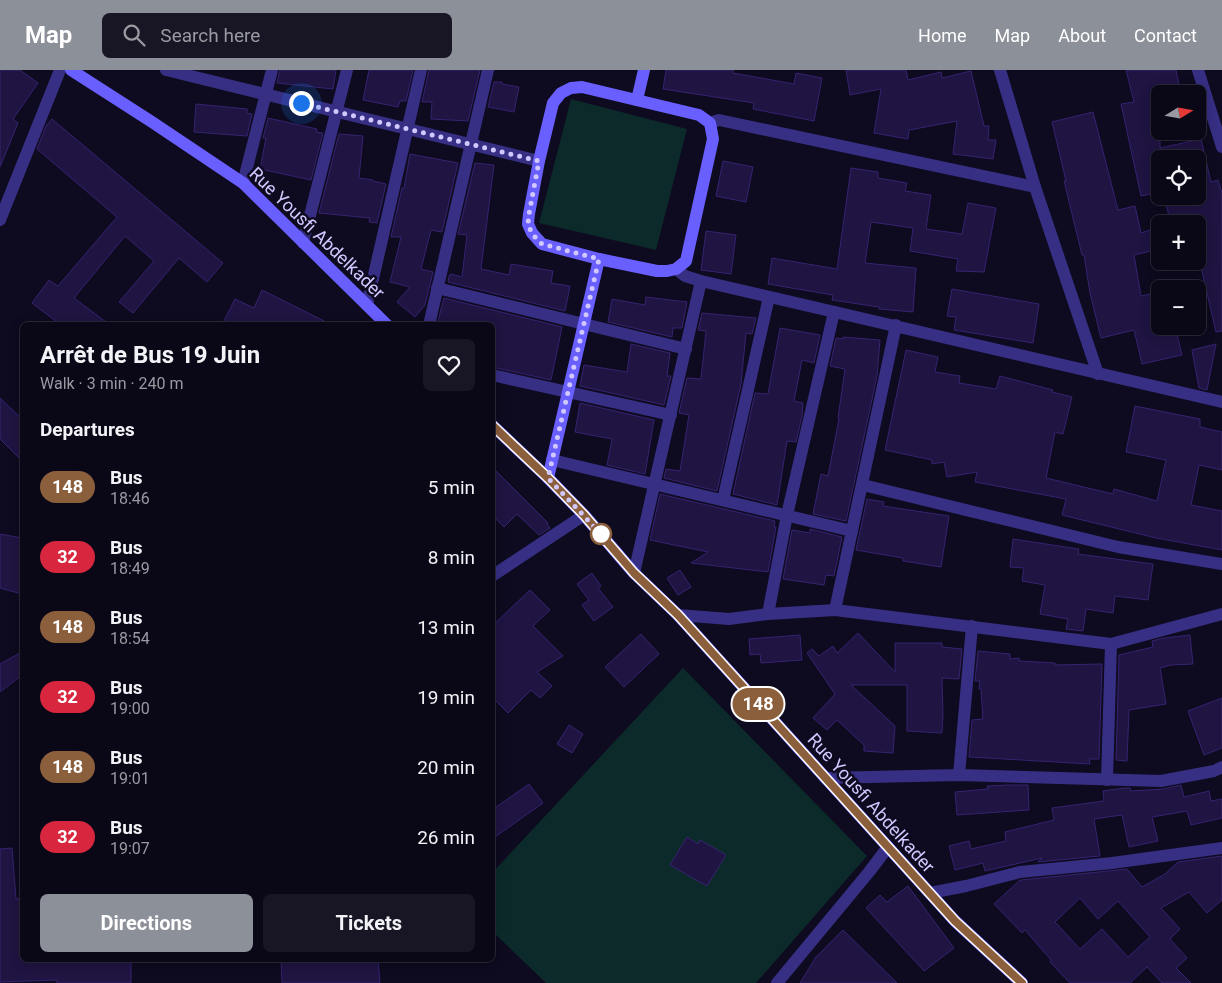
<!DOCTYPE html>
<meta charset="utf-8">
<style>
:root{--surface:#0a0817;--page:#181624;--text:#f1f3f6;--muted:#999aa1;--line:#2a2936;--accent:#8c9099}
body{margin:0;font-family:Roboto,sans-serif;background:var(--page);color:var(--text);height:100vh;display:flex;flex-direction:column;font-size:19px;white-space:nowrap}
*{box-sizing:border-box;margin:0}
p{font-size:16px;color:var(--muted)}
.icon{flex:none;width:28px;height:28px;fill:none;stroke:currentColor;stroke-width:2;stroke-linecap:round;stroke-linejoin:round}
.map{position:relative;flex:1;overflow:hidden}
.sheet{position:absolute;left:20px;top:252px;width:475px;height:640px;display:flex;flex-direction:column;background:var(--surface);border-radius:8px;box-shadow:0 2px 12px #0003,0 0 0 1px var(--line)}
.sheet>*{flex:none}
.badge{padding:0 10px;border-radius:16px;font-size:18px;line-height:32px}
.needle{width:32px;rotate:79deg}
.tools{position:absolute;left:1151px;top:15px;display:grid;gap:10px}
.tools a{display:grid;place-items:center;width:55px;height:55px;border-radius:8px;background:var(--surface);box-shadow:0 2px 12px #0003,0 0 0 1px var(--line);font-size:25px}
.you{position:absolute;width:25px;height:25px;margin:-12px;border:4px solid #fff;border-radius:50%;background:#1a73e8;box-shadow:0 0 0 8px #1a73e833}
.map>.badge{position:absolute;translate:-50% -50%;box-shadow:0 0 0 2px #fff}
h2{padding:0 20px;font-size:19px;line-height:45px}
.round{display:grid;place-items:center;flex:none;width:52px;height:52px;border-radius:8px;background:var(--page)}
.head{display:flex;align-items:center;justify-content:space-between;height:85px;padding:0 20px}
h1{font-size:24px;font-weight:700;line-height:38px}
.primary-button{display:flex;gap:10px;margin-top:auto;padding:10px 20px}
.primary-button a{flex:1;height:58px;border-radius:8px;background:var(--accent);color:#fff;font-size:20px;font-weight:700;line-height:58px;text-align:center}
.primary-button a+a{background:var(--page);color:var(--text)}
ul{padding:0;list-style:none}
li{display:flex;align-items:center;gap:15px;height:70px;padding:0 20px}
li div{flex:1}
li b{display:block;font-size:19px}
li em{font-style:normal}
li .badge{min-width:55px;font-weight:700;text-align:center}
header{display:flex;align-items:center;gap:30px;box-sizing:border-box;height:70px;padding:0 25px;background:var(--accent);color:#fff}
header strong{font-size:24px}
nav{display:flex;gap:28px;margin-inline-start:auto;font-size:18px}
.search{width:350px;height:45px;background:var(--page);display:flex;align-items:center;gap:12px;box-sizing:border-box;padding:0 18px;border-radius:8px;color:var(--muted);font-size:19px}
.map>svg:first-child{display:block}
</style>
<header>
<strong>Map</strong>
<div class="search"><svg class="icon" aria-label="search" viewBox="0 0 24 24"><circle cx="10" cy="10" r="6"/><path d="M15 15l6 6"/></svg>Search here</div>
<nav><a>Home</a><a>Map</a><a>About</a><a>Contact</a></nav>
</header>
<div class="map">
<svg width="1222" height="913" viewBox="0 0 1222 913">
<rect width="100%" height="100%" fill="#0e0a1f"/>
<g fill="#0c2a2a">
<polygon points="571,29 687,59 656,180 539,153"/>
<polygon points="683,598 867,786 756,913 546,913 493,862 492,803"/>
</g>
<g fill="#1f1442" stroke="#362371" fill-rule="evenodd">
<polygon points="0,0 20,0 38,13 13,49 18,53 0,97"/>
<polygon points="280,0 336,0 333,19 277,13"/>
<polygon points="369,0 413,0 406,31 400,31 398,37 363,30"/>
<polygon points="429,0 480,0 468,51 431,49 432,32 422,32"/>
<polygon points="666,0 733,0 733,3 794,14 796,3 822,8 814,51 753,39 754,33 663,19"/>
<polygon points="846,0 906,0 908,10 941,2 942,8 971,1 984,56 989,56 988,70 996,70 993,89 953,84 957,51 909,60 908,69 874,63 881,19 850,25"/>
<polygon points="1126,0 1176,0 1181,24 1160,24 1160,78 1201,69 1211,112 1218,110 1222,123 1222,261 1216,262 1201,197 1198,198 1198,154 1172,154 1163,126 1198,126 1198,89 1160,89 1160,122 1141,126 1121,34 1134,32"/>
<polygon points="494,12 502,12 502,14 519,17 514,42 488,37"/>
<polygon points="196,34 247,39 247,43 252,44 247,66 194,62"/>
<polygon points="1093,42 1118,140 1135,136 1141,163 1150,160 1155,180 1134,185 1141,226 1160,222 1160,256 1175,256 1182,285 1142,294 1134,260 1101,268 1090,223 1084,185 1082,185 1064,111 1066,111 1052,52"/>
<polygon points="268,48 317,59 316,62 323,63 311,110 260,99 266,68 263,68"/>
<polygon points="52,49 223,193 207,212 179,188 133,243 119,232 154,191 125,166 74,228 110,255 61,255 32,233 49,210 58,216 117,147 37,79 46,56"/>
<polygon points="339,64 363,66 359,108 373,110 373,111 386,114 377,153 369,152 370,148 319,143"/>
<polygon points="410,84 458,93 442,162 431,160 421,199 433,202 425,235 415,247 397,232 410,217 390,212 401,167 391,167 402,118 404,118"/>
<polygon points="723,91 753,97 746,132 716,126"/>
<polygon points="475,93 494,95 481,199 509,205 511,194 553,201 551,213 570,216 565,241 448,212 449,206 451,204 462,207 467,165 458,164"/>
<polygon points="851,98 878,102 878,108 907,113 905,121 931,125 926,159 962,164 968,133 996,138 984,202 956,201 958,189 910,181 913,158 871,152 865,193 916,198 913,242 879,239 879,237 832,230 833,225 768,214 772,188 837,199"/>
<polygon points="706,161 736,165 731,204 701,200"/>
<polygon points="952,219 1039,234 1033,273 954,260 956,247 947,246"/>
<polygon points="262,220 332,255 222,255 235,229 254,238"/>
<polygon points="646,227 687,232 682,258 673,258 672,267 608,252 612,229 645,235"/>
<polygon points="444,228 562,257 551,310 492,297 492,255 437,255"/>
<polygon points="702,243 756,248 752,264 746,263 741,314 717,421 664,408 666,399 680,401 689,345 679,343 687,308 701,309 706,261 698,260"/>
<polygon points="780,258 820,265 814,293 802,290 794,331 803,333 802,346 796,372 787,371 777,435 733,424 755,323 768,324"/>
<polygon points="843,267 880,270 877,306 846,451 813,444 821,404 828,406 839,349 838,348 845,299 830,296 836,268 843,269"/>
<polygon points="631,274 670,283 667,306 671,306 664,335 580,316 584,295 627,302"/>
<polygon points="1216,274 1207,320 1199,318 1192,280"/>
<polygon points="906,280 938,287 935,302 960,306 959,313 996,319 1000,306 1053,320 1052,322 1072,327 1063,364 1055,362 1046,408 1113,424 1114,419 1157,431 1166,390 1126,382 1135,336 1200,349 1200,357 1222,362 1222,400 1199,395 1191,435 1222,441 1222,480 1156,468 1062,445 1066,429 975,412 977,402 947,407 944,392 932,394 932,390 885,380"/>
<polygon points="0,328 22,349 22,391 0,369"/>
<polygon points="580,333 654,350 645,404 607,395 612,369 575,362"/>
<polygon points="492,397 548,453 547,454 550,458 539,465 517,444 504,457 492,445"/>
<polygon points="660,424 775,451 774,457 776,457 768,502 691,493 708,482 650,470"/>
<polygon points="867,429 884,432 883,436 949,446 941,497 903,491 903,488 856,480"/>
<polygon points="810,459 842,467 834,506 826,505 824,515 783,509 792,460 810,463"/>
<polygon points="0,464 22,468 22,524 0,518"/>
<polygon points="1013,469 1079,479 1078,484 1153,494 1148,530 1115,526 1113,543 1086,539 1083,561 1066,559 1068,549 1040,544 1045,515 1022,511 1024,498 1010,497"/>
<polygon points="680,500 691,517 678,525 667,508"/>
<polygon points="592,503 601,516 598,518 613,537 594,551 582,535 589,530 577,514"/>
<polygon points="530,520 550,540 533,556 563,586 537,602 552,616 540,628 531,620 508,643 492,627 492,556"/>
<polygon points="858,563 895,602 895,573 942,573 942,577 962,579 959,609 942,608 943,645 942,663 907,661 907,615 851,615 895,656 893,683 864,681 864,675 837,650 827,660 813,648 835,624 807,583 812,579 819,586 833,576 837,583"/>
<polygon points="641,564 659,584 624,617 605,597"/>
<polygon points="800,565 802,590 761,593 760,584 750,585 749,569"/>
<polygon points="1190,565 1193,594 1171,595 1160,598 1166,634 1129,640 1127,691 1116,690 1119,585 1153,577 1152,571 1164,568"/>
<polygon points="978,581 1010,584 1010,589 1019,588 1019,591 1055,593 1055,595 1102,594 1099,689 1089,689 1090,694 969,687 972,650 983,649 981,619 979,619 980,611 975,611"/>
<polygon points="22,582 22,605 0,622 0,594"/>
<polygon points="1222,628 1222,678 1204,685 1188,641"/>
<polygon points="569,655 583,664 572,683 557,674"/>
<polygon points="529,714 543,733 492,769 492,740"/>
<polygon points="1008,715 1028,715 1029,740 957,745 955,722 988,719 987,716"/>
<polygon points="1181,715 1184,727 1209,721 1211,731 1222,729 1222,748 1191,755 1187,741 1152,747 1158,771 1129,777 1122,745 1094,749 1100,786 1038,792 1042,788 985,801 983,793 955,800 949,776 969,771 971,779 1006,771 1005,762 1054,750 1052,738 1104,731 1103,721 1124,718 1130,718 1131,721 1163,719"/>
<polygon points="687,767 698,774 700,770 726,785 707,816 670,795"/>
<polygon points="12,778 16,829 22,828 22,890 131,890 131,913 57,913 57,910 0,912 0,779"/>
<path d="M1222,786V830L1207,843L1189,822L1161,838L1180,859L1170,869L1187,888L1176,898L1191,913H1162L1147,897L1130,913H1070L1050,892L1051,890L1025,860L1022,863L994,834L1019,811L1021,810L1127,799L1142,817L1165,804L1178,792ZM1080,828L1098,849L1118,831L1150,867L1128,887L1102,859L1080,879L1055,852Z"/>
<polygon points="908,816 954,878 924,901 866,838 880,825 887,832"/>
<polygon points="843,860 897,913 800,913 816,887"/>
<polygon points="281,890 378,890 380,913 282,913"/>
</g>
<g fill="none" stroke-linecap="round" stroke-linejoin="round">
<g stroke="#362f84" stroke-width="12">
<polyline points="166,0 539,91"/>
<polyline points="1000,0 1035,117 1098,304"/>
<polyline points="1198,0 1222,77"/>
<polyline points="710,53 719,50 1035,117"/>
<polyline points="243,113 272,0"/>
<polyline points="0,150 60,0"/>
<polyline points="303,173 347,0"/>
<polyline points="676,199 685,206 701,211 1222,332"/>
<polyline points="437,218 686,279"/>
<polyline points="367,235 421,0"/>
<polyline points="429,255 488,0"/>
<polyline points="492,305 671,345"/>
<polyline points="552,390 852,461"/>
<polyline points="863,415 1118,477 1222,494"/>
<polyline points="723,430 769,227"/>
<polyline points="634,503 701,211"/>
<polyline points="492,506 584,445"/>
<polyline points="835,540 896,255"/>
<polyline points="768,544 787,445 834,242"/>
<polyline points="678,545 729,549 768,544 835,540 1111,574 1222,544"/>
<polyline points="959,705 972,556"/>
<polyline points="825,708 959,705 1161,711 1214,701 1222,697"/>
<polyline points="1107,710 1111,574"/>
<polyline points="930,823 966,816 1020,802 1112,793 1222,778"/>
<polyline points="777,913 869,802 888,777"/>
</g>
<g stroke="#695fff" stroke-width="12">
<polyline points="71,0 152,52 243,113 387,255"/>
<polygon points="582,17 699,45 710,53 713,69 686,191 676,199 667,201 657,201 599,189 542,174 532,163 528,154 529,144 539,91 553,33 561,23 571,18"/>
<polyline points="637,30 644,0"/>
<polyline points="492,355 548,408 584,445 634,503 678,545 955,851 1022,913"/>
<polyline points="548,408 599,189"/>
</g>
</g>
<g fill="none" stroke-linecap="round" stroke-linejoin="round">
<defs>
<polyline id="line" points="492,355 548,408 584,445 634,503 678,545 955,851 1022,913"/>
</defs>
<use href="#line" stroke="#fff" stroke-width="11"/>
<use href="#line" stroke="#8b5e3c" stroke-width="8"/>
<polyline stroke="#d1c8ff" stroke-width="5" stroke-dasharray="0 9" points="301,33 539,91 529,144 528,154 532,164 542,174 599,189 548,408 601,464"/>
</g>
<circle fill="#fff" stroke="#8b5e3c" stroke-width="2.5" cx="601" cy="464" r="10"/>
<g text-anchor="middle" stroke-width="5" stroke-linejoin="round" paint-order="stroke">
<g font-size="18" fill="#d1c8ff" stroke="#0e0a1f">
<text transform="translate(317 163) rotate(44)" y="6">Rue Yousfi Abdelkader</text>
<text transform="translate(871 733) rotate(48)" y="6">Rue Yousfi Abdelkader</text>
</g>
</g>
</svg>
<div class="tools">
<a><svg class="needle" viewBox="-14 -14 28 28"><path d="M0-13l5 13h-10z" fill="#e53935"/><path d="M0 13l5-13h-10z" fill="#999aa1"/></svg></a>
<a><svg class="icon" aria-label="locate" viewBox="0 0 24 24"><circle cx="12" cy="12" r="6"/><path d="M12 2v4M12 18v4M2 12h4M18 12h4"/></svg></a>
<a>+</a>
<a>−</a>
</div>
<div class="you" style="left:301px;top:33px"></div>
<b class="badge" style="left:758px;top:634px;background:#8b5e3c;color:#fff">148</b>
<section class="sheet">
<div class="head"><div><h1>Arrêt de Bus 19 Juin</h1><p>Walk · 3 min · 240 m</p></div><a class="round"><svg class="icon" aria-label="heart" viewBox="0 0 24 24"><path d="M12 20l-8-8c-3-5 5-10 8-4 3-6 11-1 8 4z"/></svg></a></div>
<h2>Departures</h2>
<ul>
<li><span class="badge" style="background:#8b5e3c;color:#fff">148</span><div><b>Bus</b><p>18:46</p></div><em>5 min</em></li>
<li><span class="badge" style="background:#d7263d;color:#fff">32</span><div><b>Bus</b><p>18:49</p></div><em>8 min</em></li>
<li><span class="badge" style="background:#8b5e3c;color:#fff">148</span><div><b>Bus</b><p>18:54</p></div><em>13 min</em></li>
<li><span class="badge" style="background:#d7263d;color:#fff">32</span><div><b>Bus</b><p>19:00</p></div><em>19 min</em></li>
<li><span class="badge" style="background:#8b5e3c;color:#fff">148</span><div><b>Bus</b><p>19:01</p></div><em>20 min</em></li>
<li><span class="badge" style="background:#d7263d;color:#fff">32</span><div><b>Bus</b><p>19:07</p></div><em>26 min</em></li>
</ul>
<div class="primary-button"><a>Directions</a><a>Tickets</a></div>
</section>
</div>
